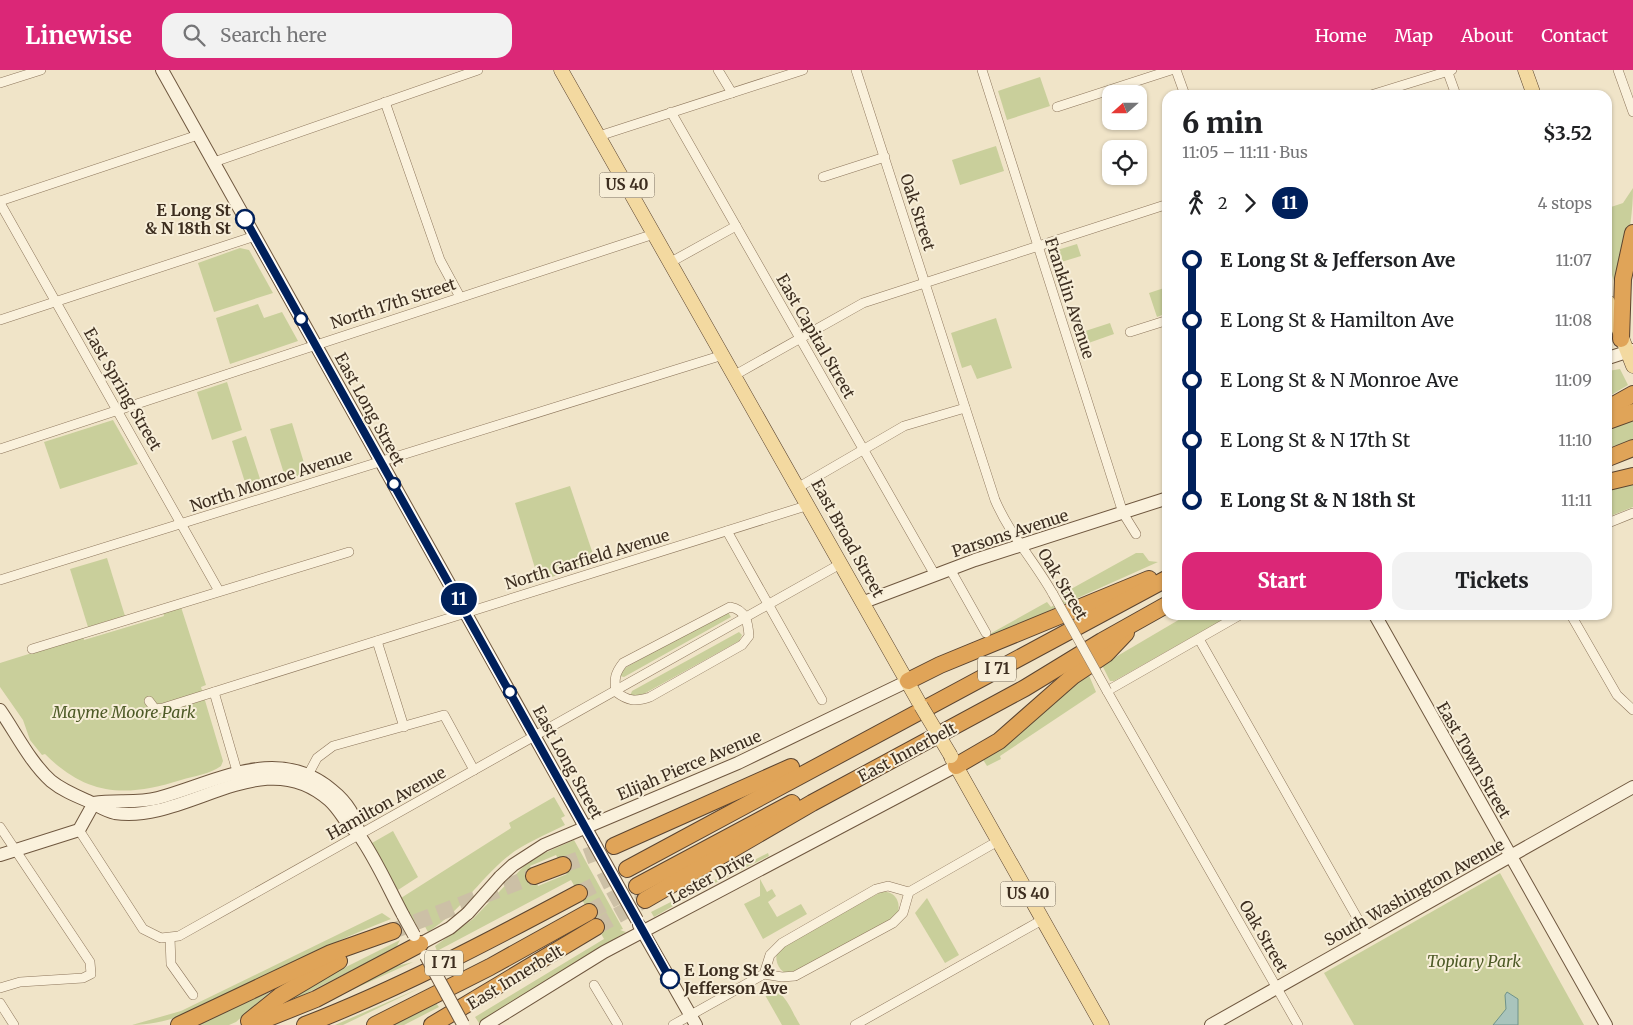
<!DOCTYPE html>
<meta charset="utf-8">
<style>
:root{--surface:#fff;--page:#f2f2f2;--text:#202124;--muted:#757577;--accent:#db2777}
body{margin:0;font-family:Merriweather,serif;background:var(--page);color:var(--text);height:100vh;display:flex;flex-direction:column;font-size:19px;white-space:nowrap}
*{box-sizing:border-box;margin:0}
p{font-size:16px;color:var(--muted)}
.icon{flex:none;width:28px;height:28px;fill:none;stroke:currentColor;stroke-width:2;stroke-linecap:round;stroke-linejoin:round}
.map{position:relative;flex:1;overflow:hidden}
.panel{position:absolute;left:1162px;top:20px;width:450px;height:530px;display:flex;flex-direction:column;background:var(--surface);border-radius:15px;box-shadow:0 1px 4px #0004}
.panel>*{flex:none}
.badge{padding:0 10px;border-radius:16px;font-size:18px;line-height:32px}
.needle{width:32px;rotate:249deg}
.tools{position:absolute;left:1102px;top:15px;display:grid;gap:10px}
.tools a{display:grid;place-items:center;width:45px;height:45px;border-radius:10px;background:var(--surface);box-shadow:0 1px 4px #0004;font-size:25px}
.map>.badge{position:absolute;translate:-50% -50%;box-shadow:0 0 0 2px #fff}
.legs{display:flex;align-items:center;gap:8px;height:55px;padding:0 20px;font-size:16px}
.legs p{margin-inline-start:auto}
.summary{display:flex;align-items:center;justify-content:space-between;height:85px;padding:0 20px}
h1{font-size:28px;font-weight:800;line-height:38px}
.action{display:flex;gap:10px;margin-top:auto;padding:10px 20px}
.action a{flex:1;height:58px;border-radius:15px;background:var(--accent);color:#fff;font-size:20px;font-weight:800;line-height:58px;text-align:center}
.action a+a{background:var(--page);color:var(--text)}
ul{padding:0 20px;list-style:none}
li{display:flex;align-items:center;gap:18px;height:60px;font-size:19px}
li i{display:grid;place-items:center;width:8px;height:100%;margin:0 6px;background:currentColor}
li i::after{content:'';width:12px;height:12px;margin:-6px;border:4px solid;border-radius:50%;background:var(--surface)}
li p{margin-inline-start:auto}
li:first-child i{background:linear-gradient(#0000 50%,currentColor 0)}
li:last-child i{background:linear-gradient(currentColor 50%,#0000 0)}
header{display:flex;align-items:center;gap:30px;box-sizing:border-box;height:70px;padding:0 25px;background:var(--accent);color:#fff}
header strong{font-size:24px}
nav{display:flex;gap:28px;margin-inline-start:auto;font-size:18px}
.search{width:350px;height:45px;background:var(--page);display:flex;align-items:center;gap:12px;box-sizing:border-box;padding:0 18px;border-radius:15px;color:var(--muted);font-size:19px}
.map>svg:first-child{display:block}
</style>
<header>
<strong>Linewise</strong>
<div class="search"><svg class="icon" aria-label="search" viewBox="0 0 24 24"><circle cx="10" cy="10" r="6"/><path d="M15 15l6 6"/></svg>Search here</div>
<nav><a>Home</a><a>Map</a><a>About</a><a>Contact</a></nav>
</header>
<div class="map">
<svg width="1633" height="955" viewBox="0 0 1633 955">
<rect width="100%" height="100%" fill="#f0e4c8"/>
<g fill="#c9cf9b" fill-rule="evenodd">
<polygon points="1040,7 1050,36 1007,50 998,21"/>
<polygon points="996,76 1004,101 960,115 952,90"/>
<path d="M1633,118C1633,153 1624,188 1618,224L1608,192V138L1623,133Z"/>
<polygon points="1077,174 1081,186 1058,193 1054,181"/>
<polygon points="240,178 249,180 273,223 214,242 198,193"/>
<polygon points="1167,217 1167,243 1157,247 1149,223"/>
<polygon points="258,234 264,248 282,242 298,271 230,294 216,248"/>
<polygon points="996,248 1012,298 977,309 971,295 962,298 951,263"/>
<polygon points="1110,253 1114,264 1080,276 1076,264"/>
<polygon points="1620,299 1628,315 1608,327 1608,301"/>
<polygon points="227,312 242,360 212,370 197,322"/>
<polygon points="1633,349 1633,372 1608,377 1608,357"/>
<polygon points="113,350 138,394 60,419 44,372"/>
<polygon points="292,353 307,403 286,410 270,359"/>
<polygon points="246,366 263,418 248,422 232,371"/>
<polygon points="1633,413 1633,437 1608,447 1608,418"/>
<polygon points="570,416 596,493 539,511 515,433"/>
<polygon points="1136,483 1143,483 1149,491 1158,492 959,581 1047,532 1051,537 1065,529 1062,524"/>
<polygon points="107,488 125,546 88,557 70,499"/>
<path d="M181,537L206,615L201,617L223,691L221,696C210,704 194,706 181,710C127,727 88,727 45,684L42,685L30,670L23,650L0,617V593L83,567L84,570L164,546L163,543Z"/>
<polygon points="723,542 728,542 731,547 624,607 619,606 625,598"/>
<polygon points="1187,545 1231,545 1114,611 1110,611 1102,595"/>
<polygon points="739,562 742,565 739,571 640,626 630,626 632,621"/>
<polygon points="1088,603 1096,622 1000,686 1001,689 987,696 982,688"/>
<path d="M554,727L565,746L561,748L565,755C546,765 524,773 507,787C478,811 462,840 428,862L423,853L417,856L401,828L511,758L509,753Z"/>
<polygon points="393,761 418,807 398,820 372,773"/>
<path d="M574,770L623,859L620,860L626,862L479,953L475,947L604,869L571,810L437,881L435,876L473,849L524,796L540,785ZM556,785L567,804L538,816L530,796Z"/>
<polygon points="768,783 769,786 701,820 654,847 651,842"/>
<polygon points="1500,803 1584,955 1354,955 1324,903"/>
<polygon points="760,809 767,822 772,819 776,826 768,832 777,847 801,834 807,844 763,869 744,834 760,826"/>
<path d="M883,821C898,823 901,834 897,847L794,904H787C777,899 774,889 778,878Z"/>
<polygon points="927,828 959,885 945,893 915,843"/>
<path d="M382,843L391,849C347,866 305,886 263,907C222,927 178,955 132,955L181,941Z"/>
<polygon points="400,870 396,878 287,933 286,932 334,903"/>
<polygon points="413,892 310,939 392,897"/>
<polygon points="420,918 343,955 335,955"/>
<path d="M761,918C785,917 789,937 800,955H782Z"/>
<polygon points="270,922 236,952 229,955 196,955"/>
<polygon points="436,933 439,937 404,955 390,955"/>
</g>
<polygon fill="#a9c4bc" stroke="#6f938a" points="1507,922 1518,929 1518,955 1493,955 1506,939 1505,925"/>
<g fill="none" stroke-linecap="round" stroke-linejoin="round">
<g stroke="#ccc0a6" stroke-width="16" stroke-dasharray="16 8" stroke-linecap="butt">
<polyline points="563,795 614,776"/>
<polyline points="579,823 627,799"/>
<polyline points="589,842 637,816"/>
<polyline points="596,857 645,830"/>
<polyline points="393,861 534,806"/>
</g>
<defs>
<g id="street">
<polyline points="718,0 732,23"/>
<path d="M856,0L995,430C1010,465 1035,492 1053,524"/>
<polyline points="982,0 1123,443 1136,464"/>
<polyline points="1176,0 1185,25"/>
<polyline points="1447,0 1456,25"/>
<polyline points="1618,0 1633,42"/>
<polyline points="0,13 41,0"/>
<polyline points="1371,25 1452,0"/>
<polyline points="385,32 440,190 460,227"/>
<polyline points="1057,37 1171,0"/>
<polyline points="671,42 935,505"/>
<polyline points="599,66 803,0"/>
<polyline points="214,92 478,0"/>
<polyline points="823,107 885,87"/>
<polyline points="0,131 198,65"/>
<polyline points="0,133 219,521"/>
<polyline points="671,192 736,156"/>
<polyline points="0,250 255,166"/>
<polyline points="1130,262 1168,250"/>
<polyline points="735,305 863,233 1168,134"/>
<polyline points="0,379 654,164"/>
<polyline points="799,417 904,356 965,338"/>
<polyline points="1608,453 1633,443"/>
<polyline points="727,461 822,630"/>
<polyline points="950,499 986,563"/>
<polyline points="0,510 723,285"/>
<path d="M730,537C746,540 748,552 749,566L742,575L650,627C635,632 628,631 616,622C614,609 615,603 623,593Z"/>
<polyline points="1240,545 1107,621 1298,955"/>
<polyline points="1571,545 1617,625 1633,640"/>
<polyline points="1199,569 1368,867"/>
<polyline points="377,571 404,657"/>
<polyline points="32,579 349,482"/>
<polyline points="214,622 239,708"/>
<polyline points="149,631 155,639 163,638 809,435"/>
<polyline points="308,705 317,688 333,676 444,645 474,700"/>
<polyline points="0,757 90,892 91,904 83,908 20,912 0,918"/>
<polyline points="79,760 143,859 161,868 179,866 842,493"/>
<polyline points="170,868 171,894 193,925"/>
<polyline points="764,904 782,907 795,906 893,853 903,843 909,822"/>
<polyline points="594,915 618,955"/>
<polyline points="0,933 14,955"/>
<polyline points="673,955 764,904 770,885 782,873 876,819 888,816 909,822 998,771"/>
<polyline points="855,955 1042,850"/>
</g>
<g id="secondary">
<polyline points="162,0 593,771"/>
<polyline points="1608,288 1633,280"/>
<polyline points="864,532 975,490 1168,428"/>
<polyline points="1375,545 1606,955"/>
<path d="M0,640C16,663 30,692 51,711C62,720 74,725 88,731C97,735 105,741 115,743C187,754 262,671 329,730C337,737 342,746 348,754C351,758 356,761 359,765C376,789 389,819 403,845"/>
<path d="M94,733C115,729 136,734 158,728C217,712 277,674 332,720C347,732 356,745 359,764"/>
<polyline points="0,785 79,760 94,733"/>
<polyline points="500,807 513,795 544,775 738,693 908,611"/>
<polyline points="639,855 696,955"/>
<polyline points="420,874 450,858 468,843"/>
<polyline points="486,955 604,882 956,696"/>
<polyline points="1211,955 1633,717"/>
</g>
<g id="primary">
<polyline points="561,0 921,636"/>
<polyline points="1525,0 1534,25"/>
<polyline points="1608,232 1633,296"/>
<polyline points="951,687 1102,955"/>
</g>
<g id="highway">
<polyline points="1621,269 1623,209 1633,163"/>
<polyline points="1608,338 1633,324"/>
<polyline points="1608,351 1633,342"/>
<polyline points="1608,388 1633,378"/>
<polyline points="1608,412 1633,406"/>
<polyline points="908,611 940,595 1149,509"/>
<polyline points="956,696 999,671 1073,606 1106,584 1126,563"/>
<polyline points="614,776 791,697"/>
<polyline points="627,799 1168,508"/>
<polyline points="534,806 563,795"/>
<polyline points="637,816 792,733"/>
<polyline points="645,830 812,733 1025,618 1102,571 1168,534"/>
<polyline points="249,951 280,926 339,891"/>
<polyline points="179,955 331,883 393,861"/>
<polyline points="251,955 316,929 420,874"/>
<path d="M305,955C400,918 489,871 579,823"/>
<polyline points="375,955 490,897 589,842"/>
<polyline points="432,955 596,857"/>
</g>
</defs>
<use href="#street" stroke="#8d765c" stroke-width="10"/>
<use href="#secondary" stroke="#6f573f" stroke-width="14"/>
<use href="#primary" stroke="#5b4430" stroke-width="15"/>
<use href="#highway" stroke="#5b4430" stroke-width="18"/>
<use href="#street" stroke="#faf1dc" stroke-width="9"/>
<use href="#secondary" stroke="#faf1dc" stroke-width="12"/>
<use href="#primary" stroke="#f3d9a0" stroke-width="14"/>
<use href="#highway" stroke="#e0a458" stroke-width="16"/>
<defs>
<polyline id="street-bridge" points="1053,524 1107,621"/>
<g id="secondary-bridge">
<polyline points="593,771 637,850"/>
<polyline points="468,843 500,807"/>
<polyline points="403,845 414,865"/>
<polyline points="426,886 463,954"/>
</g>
<polyline id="primary-bridge" points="921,636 951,686"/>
</defs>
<use href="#street-bridge" stroke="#8d765c" stroke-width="10" stroke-linecap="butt"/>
<use href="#secondary-bridge" stroke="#6f573f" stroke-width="14" stroke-linecap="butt"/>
<use href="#primary-bridge" stroke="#5b4430" stroke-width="15" stroke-linecap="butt"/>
<use href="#street-bridge" stroke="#faf1dc" stroke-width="9"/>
<use href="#secondary-bridge" stroke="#faf1dc" stroke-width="12"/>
<use href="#primary-bridge" stroke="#f3d9a0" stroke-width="14"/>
</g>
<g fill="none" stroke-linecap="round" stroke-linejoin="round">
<defs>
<polyline id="line-1" points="245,149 670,909"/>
</defs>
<use href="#line-1" stroke="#fff" stroke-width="11"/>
<use href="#line-1" stroke="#00205b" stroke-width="8"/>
</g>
<g fill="#fff" stroke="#00205b" stroke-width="2.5">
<circle cx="245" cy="149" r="9"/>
<circle cx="301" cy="249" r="6"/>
<circle cx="394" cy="414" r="6"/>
<circle cx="510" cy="622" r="6"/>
<circle cx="670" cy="909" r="9"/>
</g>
<g text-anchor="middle" stroke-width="4" stroke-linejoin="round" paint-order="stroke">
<g fill="#f7eed8" stroke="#756857" stroke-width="1">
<rect x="599.5" y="102.5" width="55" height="25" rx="4"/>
<rect x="978" y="586.5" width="38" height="25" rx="4"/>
<rect x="1000.5" y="811.5" width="55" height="25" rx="4"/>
<rect x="425" y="880.5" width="38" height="25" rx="4"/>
</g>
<g font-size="15" font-weight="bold" fill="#3d2e20">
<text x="627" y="120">US 40</text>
<text x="997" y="604">I 71</text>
<text x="1028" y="829">US 40</text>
<text x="444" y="898">I 71</text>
</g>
<g font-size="16" font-weight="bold" fill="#3d2e20" stroke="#f7eed8" text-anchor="end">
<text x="231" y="146">E Long St<tspan x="231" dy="18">&amp; N 18th St</tspan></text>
<text x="684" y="906" text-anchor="start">E Long St &amp;<tspan x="684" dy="18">Jefferson Ave</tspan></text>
</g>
<g font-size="16" fill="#3d2e20" stroke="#f7eed8">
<text transform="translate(918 142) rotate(72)" y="6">Oak Street</text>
<text transform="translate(1070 228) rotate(72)" y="6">Franklin Avenue</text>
<text transform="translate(393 233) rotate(-18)" y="6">North 17th Street</text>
<text transform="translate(816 266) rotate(60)" y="6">East Capital Street</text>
<text transform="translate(123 319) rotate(60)" y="6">East Spring Street</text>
<text transform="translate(370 339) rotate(61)" y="6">East Long Street</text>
<text transform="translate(271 410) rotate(-18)" y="6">North Monroe Avenue</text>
<text transform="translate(1010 463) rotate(-18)" y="6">Parsons Avenue</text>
<text transform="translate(848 468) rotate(61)" y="6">East Broad Street</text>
<text transform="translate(587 489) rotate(-17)" y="6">North Garfield Avenue</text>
<text transform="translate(1063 514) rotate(59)" y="6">Oak Street</text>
<text transform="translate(907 682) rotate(-28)" y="6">East Innerbelt</text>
<text transform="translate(1474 690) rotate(60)" y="6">East Town Street</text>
<text transform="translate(568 692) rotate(61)" y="6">East Long Street</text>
<text transform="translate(689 695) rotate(-23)" y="6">Elijah Pierce Avenue</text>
<text transform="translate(386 733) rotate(-29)" y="6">Hamilton Avenue</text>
<text transform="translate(711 807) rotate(-28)" y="6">Lester Drive</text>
<text transform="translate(1414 822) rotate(-29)" y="6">South Washington Avenue</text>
<text transform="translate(1264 866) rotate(60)" y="6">Oak Street</text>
<text transform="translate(515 907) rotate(-31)" y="6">East Innerbelt</text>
</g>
<g font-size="16" font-style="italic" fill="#4d5a26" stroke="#f7eed8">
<text x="124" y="648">Mayme Moore Park</text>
<text x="1474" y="897">Topiary Park</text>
</g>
</g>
</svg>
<div class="tools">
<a><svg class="needle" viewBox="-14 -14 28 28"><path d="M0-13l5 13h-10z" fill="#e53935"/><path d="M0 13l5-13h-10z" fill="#757577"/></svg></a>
<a><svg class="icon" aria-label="locate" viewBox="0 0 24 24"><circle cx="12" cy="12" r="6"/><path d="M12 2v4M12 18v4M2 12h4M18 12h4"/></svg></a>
</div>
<b class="badge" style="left:459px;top:529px;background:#00205b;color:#fff">11</b>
<section class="panel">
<div class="summary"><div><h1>6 min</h1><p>11:05 – 11:11 · Bus</p></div><b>$3.52</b></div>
<div class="legs"><svg class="icon" aria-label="walk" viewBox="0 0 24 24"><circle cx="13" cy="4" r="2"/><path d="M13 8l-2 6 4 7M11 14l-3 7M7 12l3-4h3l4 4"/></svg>2<svg class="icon" aria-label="forward" viewBox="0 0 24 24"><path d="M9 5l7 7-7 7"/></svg><b class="badge" style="background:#00205b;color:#fff">11</b><p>4 stops</p></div>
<ul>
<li><i style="color:#00205b"></i><b>E Long St &amp; Jefferson Ave</b><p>11:07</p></li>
<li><i style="color:#00205b"></i><span>E Long St &amp; Hamilton Ave</span><p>11:08</p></li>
<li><i style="color:#00205b"></i><span>E Long St &amp; N Monroe Ave</span><p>11:09</p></li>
<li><i style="color:#00205b"></i><span>E Long St &amp; N 17th St</span><p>11:10</p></li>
<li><i style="color:#00205b"></i><b>E Long St &amp; N 18th St</b><p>11:11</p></li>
</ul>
<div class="action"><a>Start</a><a>Tickets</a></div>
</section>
</div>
